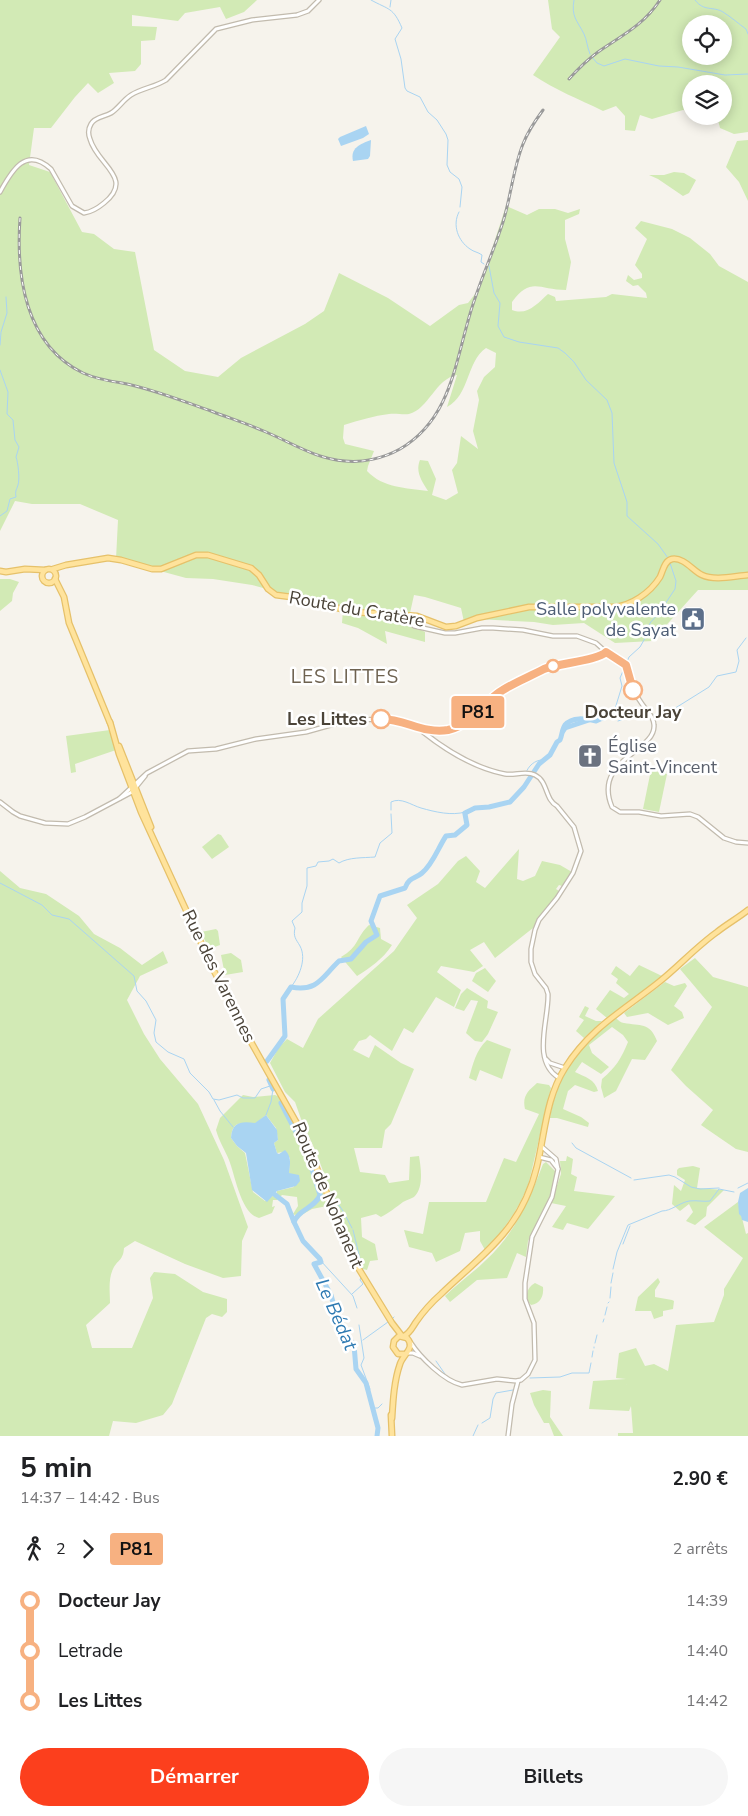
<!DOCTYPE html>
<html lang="fr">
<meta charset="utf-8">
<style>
:root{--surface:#fff;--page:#f6f6f6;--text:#202124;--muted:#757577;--accent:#fc3f1d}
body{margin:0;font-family:"Nunito Sans",sans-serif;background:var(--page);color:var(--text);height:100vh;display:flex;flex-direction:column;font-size:19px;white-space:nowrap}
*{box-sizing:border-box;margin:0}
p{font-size:16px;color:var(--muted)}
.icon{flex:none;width:28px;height:28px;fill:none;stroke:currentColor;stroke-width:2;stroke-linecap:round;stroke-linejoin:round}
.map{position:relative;height:1436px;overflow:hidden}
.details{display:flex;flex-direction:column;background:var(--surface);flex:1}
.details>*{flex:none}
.badge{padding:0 10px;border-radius:4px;font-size:18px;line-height:32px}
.controls{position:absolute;left:682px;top:15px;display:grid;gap:10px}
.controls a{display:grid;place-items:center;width:50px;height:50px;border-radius:50%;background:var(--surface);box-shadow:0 2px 12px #0003;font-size:25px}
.map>.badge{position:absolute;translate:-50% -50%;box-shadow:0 0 0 2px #fff}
.legs{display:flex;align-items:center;gap:8px;height:55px;padding:0 20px;font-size:16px}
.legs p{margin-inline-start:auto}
.overview{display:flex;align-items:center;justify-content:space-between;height:85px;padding:0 20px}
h1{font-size:28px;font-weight:700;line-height:38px}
.button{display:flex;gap:10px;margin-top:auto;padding:10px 20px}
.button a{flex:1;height:58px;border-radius:30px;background:var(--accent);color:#fff;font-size:20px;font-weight:700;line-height:58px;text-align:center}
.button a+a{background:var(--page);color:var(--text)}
ul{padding:0 20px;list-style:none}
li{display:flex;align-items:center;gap:18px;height:50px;font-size:19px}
li i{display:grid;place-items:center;width:8px;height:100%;margin:0 6px;background:currentColor}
li i::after{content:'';width:12px;height:12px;margin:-6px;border:4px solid;border-radius:50%;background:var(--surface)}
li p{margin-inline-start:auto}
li:first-child i{background:linear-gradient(#0000 50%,currentColor 0)}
li:last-child i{background:linear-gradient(currentColor 50%,#0000 0)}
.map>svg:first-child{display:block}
</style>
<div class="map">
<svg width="748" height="1436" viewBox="0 0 748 1436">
<rect width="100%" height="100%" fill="#f6f3ec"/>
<g fill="#d2eab5" fill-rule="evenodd">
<path d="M0,0H257L244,12L226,19L220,7L185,13L178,21L132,15V26L157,27L155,40L141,41V64L135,71L109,73L114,83L98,93L88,83L75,97L51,128H34L29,165L50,172L82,232L94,234L114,249L135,252L154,350L185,371L218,377L241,358L305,324L324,311L339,273L388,298L430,326L459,305L468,303L479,289L506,206L527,215L539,209H555L568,213L580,209L579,214L565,220V239L571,262L566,290C539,290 531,276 512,302V310C527,316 537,304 548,294L555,297L556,301L606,297L612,294L647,298L646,293L638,285L633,286L626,281L628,275L634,280L642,278V274L635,265L647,239L635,228L641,221L672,229L690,238L710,254L719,266L748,282V590H698L652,641L615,643L584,623L553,625L534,622L476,619L464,622L461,608L425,597L414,595L410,613L398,612L399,618L425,632V642L385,631L387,644L358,628L342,623L343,610L252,585L213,579L186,578L116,559L118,520L80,504H32L15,501L0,531ZM486,348L496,353L495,367L484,377L477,391L479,400L473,431L478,449L461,436L457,463L452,470L458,493L446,500L432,495L436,479L428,461L420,460C415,472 422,481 428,491C406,488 383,488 367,471L368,466L374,451L345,444L343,438L344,425C359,420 374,416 389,414C396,413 403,415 409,414C429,409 435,379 457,375L447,407C470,395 466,362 486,348Z"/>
<path d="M548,0H748V132L734,134L720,128L717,116H724V84H691V112L683,110L652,119L640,115L635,131L625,130V116L616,106L603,111C579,99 555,90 533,75L560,37L552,29ZM691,24H724V56H691Z"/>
<polygon points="748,140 748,201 739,182 726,167 737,141"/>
<polygon points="674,172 684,173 696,180 689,193 683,196 658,179 649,175 664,175"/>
<polygon points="0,579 10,579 19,582 13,593 12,601 0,611"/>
<polygon points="110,730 116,750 75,764 76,772 71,773 66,736"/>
<polygon points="651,770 667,774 659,812 643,809"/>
<polygon points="218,834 221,835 229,847 212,859 202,847"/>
<path d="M519,849L517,879L523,881L535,876L542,861L560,865L572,872L562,886L559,885L556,889L559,891L554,900L538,919L533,928L495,958L484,942L470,950L483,966L474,972L441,966L437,972L461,990L454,1007L436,997L413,1033L404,1028L392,1051L370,1035L366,1039L359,1041L353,1050L369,1058L375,1045L401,1063L414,1069L391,1124L385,1130L382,1148H354L360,1172L385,1175L389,1183L409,1180L410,1157L419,1156C421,1168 424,1188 414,1197C411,1199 406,1200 403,1202C395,1208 390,1212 381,1217L376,1214L361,1218L362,1237L375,1244L378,1260L370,1261L367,1270L363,1269L358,1262L343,1225L316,1152L301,1119L295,1102L285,1092L270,1063L279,1047L287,1039L303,1048L318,1019L394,951L417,918L407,905L438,884L458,861L466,856L480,871L476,882L485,888Z"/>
<path d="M0,871L20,888L46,894L79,916L94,934L120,948L142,965L163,951L168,963L140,976L127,1000L144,1034L160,1059L198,1104L224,1160L248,1227L242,1241L241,1276L223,1278L185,1264L135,1241L124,1248C123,1261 118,1259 113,1269C108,1279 110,1293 110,1303L86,1325L92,1348H132L153,1298L150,1278L154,1272L175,1274L203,1292L227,1299V1312L222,1317L212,1314L206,1318L172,1404L163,1415L136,1423L113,1421L109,1436H0Z"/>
<path d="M369,925L380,928L381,939L392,945C383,959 370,968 357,976L341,957C359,947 356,937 369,925Z"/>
<polygon points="216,929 218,931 220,945 209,949 201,932"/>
<polygon points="231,953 241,960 243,972 225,975 221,955"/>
<polygon points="695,958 713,977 748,987 748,1152 736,1149 701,1125 713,1110 686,1086 671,1070 712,1007 680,969"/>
<polygon points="639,965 662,976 607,1018 596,1009 610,990 624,998 629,994 616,983 618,979 611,974 616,966 630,976"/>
<polygon points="485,968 496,981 488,992 472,981 476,973"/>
<polygon points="665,982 674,986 685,983 687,986 674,1006 682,1012 684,1018 668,1025 648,1013 627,1017 624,1013"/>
<polygon points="467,988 488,1001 487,1008 498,1012 488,1034 482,1042 475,1041 466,1033 478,1001 471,1000 464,1011 455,1008 461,994"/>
<polygon points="585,1006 589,1008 585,1016 596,1021 602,1021 584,1038 576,1031 584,1020 579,1017"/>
<path d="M615,1017C618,1020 621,1023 624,1023C640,1026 650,1022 657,1041L645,1060L632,1059L616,1091L604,1098L601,1087L602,1079C616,1067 621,1059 628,1042L623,1035L612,1027L589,1045L592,1053L609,1067L601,1074L582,1062L575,1072C585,1077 595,1079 598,1091L594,1092L575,1085L568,1091L563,1109L581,1117L589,1123L588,1127L557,1118H550C554,1091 570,1057 590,1037C597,1030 607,1024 615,1017Z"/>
<path d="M487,1040L511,1049L502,1079L480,1070L476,1081L469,1078C473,1064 476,1050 487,1040Z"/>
<path d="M537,1083L549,1085L551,1088L529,1182C520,1208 504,1230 485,1250L480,1241V1231L465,1233L460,1251L436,1262L432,1253L409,1247L404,1230L423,1234L429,1202H486L504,1158L516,1162L539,1114L525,1109C522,1096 528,1091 537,1083Z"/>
<path d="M243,1095L253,1097L275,1095L280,1097L311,1158L312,1161L309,1164L310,1166H314L315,1169L327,1206L312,1209L298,1217L297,1214L295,1215L293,1214L298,1206L297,1197L282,1195L277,1200H273L272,1207L275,1206L272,1213L259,1218C241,1214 235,1175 229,1160C225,1150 219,1141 216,1130L220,1118ZM266,1115L276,1128L278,1140L274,1143L277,1153L283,1152L290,1158L289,1173L294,1187L277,1191L276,1197L272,1196L265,1201L253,1192L245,1153L237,1146L231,1138C232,1121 241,1122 255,1124Z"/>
<polygon points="567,1156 573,1159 571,1174 577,1177 574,1191 615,1196 588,1229 567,1223 563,1230 552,1227 566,1206 551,1203 561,1174 560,1161 566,1161"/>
<path d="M546,1162L556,1172L551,1196L528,1241L526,1257L517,1253L507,1278L477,1280L450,1302L445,1296C458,1283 473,1273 486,1260C515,1233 529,1201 543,1164Z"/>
<polygon points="693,1166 700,1168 697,1188 724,1190 707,1207 706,1216 695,1225 686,1221 693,1212 689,1204 680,1211 672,1204 674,1185 681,1191 685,1180 677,1175 677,1170 679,1168"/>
<polygon points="738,1202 746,1234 748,1233 748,1436 618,1436 618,1433 633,1433 631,1406 629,1411 589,1409 593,1381 626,1379 627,1385 626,1379 616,1378 619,1353 636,1348 645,1366 654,1364 668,1371 676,1325 714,1322 724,1295 724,1289 743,1258 704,1227"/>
<polygon points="658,1278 660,1282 655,1290 655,1297 672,1300 674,1301 673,1309 663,1311 663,1316 654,1319 651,1311 635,1311 638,1297"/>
<path d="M535,1283L543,1287C544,1296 540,1304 531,1305C524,1298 526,1288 535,1283Z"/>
<polygon points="543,1390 551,1391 550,1417 563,1436 554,1436 549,1423 544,1423 534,1405 530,1393"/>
</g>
<g fill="#a9d4f2">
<polygon points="366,126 369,134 363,138 341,146 338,139 340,137"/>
<path d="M371,140L370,156L368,159L353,161C350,148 360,144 371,140Z"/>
<path d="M266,1115L277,1130L278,1140L274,1143L277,1153L279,1154L285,1150C292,1157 290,1164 289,1173L299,1175L300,1181L296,1186L277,1191L267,1202L252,1190L246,1153L237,1146L231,1138C232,1122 241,1121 255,1123Z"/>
<polygon points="748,1188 748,1222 742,1220 741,1216 739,1214 738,1202 740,1193"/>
</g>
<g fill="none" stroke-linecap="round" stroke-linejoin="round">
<g stroke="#a9d4f2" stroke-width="1">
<path d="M371,0C389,10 393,7 402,28L395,39L401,59L405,88L407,91L420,97L428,112L437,120L446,134L448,140L447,165L450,172L459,179L462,187L460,207"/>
<path d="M574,0C571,17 577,20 584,34C587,40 587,47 590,54"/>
<path d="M695,0C704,12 713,6 723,12C731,17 739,24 746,29L748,34"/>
<polyline points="390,7 391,0"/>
<polyline points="592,57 597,63 604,66 625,59 659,66 678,67 725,75 748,74"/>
<path d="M459,212C452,225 458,241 470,249C474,252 478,252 482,255L481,262L484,264"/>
<polyline points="489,266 494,293 500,303 498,326 504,337 519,342 558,348 565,353 574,362 586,380 607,400 612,413 614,463 627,502 627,516 658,544 668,558"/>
<polyline points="0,345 1,332 7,313 6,297"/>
<path d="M0,370L8,392L7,414L13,420L15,440L19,447L16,457C18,462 20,479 18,485C16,491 15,491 16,497L10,499L7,511L0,516"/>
<polyline points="609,715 614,712 622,686 620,678 629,657 640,647 648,633 650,623 659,613 675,589 676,581 670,563"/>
<polyline points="618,721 627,718 631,713 639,717 661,714 677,707 709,687 717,676 736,672 739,661 737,650 746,638"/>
<path d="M526,773C528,766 535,760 542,760"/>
<path d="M391,810V802C401,797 411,805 421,808C435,812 452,816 465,812"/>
<polyline points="0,883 42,905 52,915 69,919 134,976 137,991 146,1001 156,1020 154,1033 156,1042 168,1052 184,1059 190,1073 209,1092 213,1099 219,1100 237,1095 243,1098 255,1098 261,1089 270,1086"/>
<path d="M291,987C299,977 307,959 300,946C296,939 293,937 295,928L292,921L302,912V903L307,886V868L316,866L318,862L329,861L333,859L339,863C349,857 363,858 375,857L380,843L392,833L391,814"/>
<polyline points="214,1100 220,1111 233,1127"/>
<polyline points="266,1115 271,1102 273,1089"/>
<polyline points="572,1143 576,1148 631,1178"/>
<polyline points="634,1180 669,1175 675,1177 691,1187 700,1189 719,1188"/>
<polyline points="738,1188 748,1183"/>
<polyline points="334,1198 343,1211 352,1228"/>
<polyline points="353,1230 363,1271"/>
<polyline points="623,1244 630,1226"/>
<polyline points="320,1260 353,1296 357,1308"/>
<path d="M613,1269L617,1252L628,1225L662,1211C671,1211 679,1203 689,1201C697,1200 703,1202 710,1201L719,1189L734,1192"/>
<polyline points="611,1283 613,1273"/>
<polyline points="352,1294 363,1284 360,1280 361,1277"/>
<polyline points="610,1298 611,1287"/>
<polyline points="608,1303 609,1302"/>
<polyline points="605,1315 607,1307"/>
<polyline points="392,1319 394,1317"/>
<polyline points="603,1322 604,1319"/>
<polyline points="359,1325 364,1358 361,1365 370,1389"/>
<polyline points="363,1340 388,1322"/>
<polyline points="595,1343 597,1335"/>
<polyline points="594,1348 594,1347"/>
<polyline points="592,1357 593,1351"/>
<polyline points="436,1361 445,1374"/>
<polyline points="530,1378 560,1377 572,1373 589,1373 591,1363"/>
<polyline points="373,1408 378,1408 382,1404"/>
<polyline points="482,1423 490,1418 493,1399 496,1393 513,1390"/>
<polyline points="473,1436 478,1425"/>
</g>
<g stroke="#a9d4f2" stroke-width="5">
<polyline points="563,731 565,728 589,720"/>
<path d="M465,813L475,808L489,807L510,802L524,787L539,764L550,755L557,742L560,740C562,736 562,729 565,725C573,716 586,719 596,721L609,715L613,717"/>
<path d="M267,1061L285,1036L283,999L291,987C318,992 322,977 339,961L351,959L366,942L377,935L371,921L380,896L405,888C409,877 415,879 422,873C433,864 438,848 446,836L455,835L467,825L465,814"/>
<polyline points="269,1080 273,1089"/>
<path d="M281,1103L307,1153L320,1195C315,1208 299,1209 294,1222L303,1241L320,1259L321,1262L314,1264L331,1295L339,1325L354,1345L356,1369L366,1383L378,1428L377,1436"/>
<polyline points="274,1194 287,1204 294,1222"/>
</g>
<defs>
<g id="minor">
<path d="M0,192C12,170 26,146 51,169L72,206L84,213C92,212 98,208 104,203C135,178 97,165 90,139C88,134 88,129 91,124C95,117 104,117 111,113C118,109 123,100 131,95C142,88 155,87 166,80L216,29L252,20L297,15L308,11L319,0"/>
<path d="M410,615V621L414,626L445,633H455L482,628H493L523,630L553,636H577L596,643L606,652L627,666C633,686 632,691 645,708C649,713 654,718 654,725C656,752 592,759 612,807L620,812H639L661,816L690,814L698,817L724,838L736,842L748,843"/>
<path d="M422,729L423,732C447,751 474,768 505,774C514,776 526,770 535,775C548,781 545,800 557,806L574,827L581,851L573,873L557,898L539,920L535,930L531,949V962L535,974L546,988L548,994C549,1020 531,1061 559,1078"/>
<polyline points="120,798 147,773 188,751 216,749 256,739 306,732 349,720 392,719 422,729 440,731 453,728 470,720 501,692 544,669 577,661 599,657 606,653"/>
<polyline points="0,802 13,812 20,816 45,823 68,824 85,817 132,792 145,776"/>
<polyline points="546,1059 550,1063 565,1068"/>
<polyline points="539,1157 551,1160 558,1169"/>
<path d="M411,1343C420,1357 444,1381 462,1385L497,1379L516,1381L521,1380L528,1374L535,1360L534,1323L525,1299V1283L532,1237L552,1197L558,1169L556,1159L541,1146"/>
<polyline points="408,1353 413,1353 420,1356"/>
<polyline points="508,1436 512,1404 518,1381"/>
</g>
<g id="major">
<circle cx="49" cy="576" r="7"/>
<path d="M53,569L66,565L108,558L121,560L152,569H161L196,555H208L251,568L259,575L268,589L276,595L299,598L353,612L417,616L446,627L456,626L477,618L529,607H613C631,606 650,593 660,577C663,571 664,561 672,559C684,557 693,571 702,575C715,581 734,576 748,575"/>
<polyline points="0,571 6,572 25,569 45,570"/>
<polyline points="55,579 64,597 69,623 110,723"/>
<polyline points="110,722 119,754 141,812 214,971 251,1042 304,1136 354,1261 392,1323 402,1336"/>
<polyline points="119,746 151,827"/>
<path d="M404,1336C410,1333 412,1328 416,1322C423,1312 432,1302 441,1294C485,1252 522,1229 537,1166C545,1133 546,1098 565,1068C590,1028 624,1010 659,982C679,966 696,947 717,932C727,924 738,918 748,910"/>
<polyline points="391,1415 392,1436"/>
<path d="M392,1418C393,1401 394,1381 400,1364C403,1354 416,1348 407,1338L399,1336L394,1341L393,1347L398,1354H404"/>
</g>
</defs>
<use href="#minor" stroke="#c2bbae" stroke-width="5.5"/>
<use href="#major" stroke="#e6c16a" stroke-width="7"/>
<use href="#minor" stroke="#fff" stroke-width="3"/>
<use href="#major" stroke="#ffe39c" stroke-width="4.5"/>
<defs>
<g id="rail">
<path d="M569,79C578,69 587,60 598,52C621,36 644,25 660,0"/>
<path d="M20,218C16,276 25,345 83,373C96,379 109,381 122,383C153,389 182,401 211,411C229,418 248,424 266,432C292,443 316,459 345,461C363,463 384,458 400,449C450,420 455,364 470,314C479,283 493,253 503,222C511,196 513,169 523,144C528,131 535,121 543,110"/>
</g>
</defs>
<use href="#rail" stroke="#9a9a9a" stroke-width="3"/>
<use href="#rail" stroke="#fff" stroke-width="1" stroke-dasharray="4" stroke-linecap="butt"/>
</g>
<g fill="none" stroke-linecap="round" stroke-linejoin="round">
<defs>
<path id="line-1" d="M381,719C406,719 422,734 448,730C470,725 480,707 497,694C510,684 529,677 544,669C559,663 597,661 606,652L626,665L633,690"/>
</defs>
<use href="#line-1" stroke="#fff" stroke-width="11"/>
<use href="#line-1" stroke="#f7b181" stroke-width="8"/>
</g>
<defs>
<symbol id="civic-square" viewBox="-11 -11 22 22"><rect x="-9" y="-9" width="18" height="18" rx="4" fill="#5c6f8a" stroke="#fff"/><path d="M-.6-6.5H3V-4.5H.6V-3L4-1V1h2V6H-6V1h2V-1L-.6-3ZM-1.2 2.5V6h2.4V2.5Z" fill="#fff"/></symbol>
<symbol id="church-square" viewBox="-11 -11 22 22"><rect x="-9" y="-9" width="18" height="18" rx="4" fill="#6b7280" stroke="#fff"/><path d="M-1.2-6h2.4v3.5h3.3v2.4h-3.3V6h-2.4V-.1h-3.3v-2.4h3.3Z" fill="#fff"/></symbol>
</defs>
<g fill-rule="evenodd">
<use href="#civic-square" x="679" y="605" width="28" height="28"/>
<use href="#church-square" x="576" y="742" width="28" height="28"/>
</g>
<g fill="#fff" stroke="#f7b181" stroke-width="2.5">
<circle cx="553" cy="666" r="6"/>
<circle cx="633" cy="690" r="9"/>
<circle cx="381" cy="719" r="9"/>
</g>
<g text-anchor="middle" stroke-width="5" stroke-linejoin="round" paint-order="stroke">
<g font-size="18" fill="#4b4439" stroke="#fff">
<text transform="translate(357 609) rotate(10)" y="6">Route du Cratère</text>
<text transform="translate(219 976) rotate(64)" y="6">Rue des Varennes</text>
<text transform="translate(328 1195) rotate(67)" y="6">Route de Nohanent</text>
</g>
<g font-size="18" fill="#4e5e75" stroke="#fff" text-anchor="end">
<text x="676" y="615">Salle polyvalente<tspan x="676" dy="21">de Sayat</tspan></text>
</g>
<g font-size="18" font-weight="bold" fill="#4b4439" stroke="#fff">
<text x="633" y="718">Docteur Jay</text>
<text x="367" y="725" text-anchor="end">Les Littes</text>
</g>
<g font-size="18" fill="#5b616d" stroke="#fff" text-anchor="start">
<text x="608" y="752">Église<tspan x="608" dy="21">Saint-Vincent</tspan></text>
</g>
<g font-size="19" letter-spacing="1" fill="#6e6250" stroke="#fff">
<text x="345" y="683">LES LITTES</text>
</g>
<g font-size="19" font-style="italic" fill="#2e7ab2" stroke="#fff">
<text transform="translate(337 1314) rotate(66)" y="7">Le Bédat</text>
</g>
</g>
</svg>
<div class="controls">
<a><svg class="icon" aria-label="locate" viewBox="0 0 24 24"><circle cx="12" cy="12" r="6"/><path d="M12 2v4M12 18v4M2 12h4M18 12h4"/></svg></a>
<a><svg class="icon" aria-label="layers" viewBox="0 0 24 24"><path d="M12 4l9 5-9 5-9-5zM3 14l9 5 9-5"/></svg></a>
</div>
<b class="badge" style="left:478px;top:712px;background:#f7b181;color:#111">P81</b>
</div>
<section class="details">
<div class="overview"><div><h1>5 min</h1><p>14:37 – 14:42 · Bus</p></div><b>2.90 €</b></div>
<div class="legs"><svg class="icon" aria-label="walk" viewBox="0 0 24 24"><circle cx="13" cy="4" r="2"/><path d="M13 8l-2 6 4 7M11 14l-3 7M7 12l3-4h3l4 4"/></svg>2<svg class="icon" aria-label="forward" viewBox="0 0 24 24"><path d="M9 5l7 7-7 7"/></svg><b class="badge" style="background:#f7b181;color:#111">P81</b><p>2 arrêts</p></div>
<ul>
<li><i style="color:#f7b181"></i><b>Docteur Jay</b><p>14:39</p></li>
<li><i style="color:#f7b181"></i><span>Letrade</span><p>14:40</p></li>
<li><i style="color:#f7b181"></i><b>Les Littes</b><p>14:42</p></li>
</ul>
<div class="button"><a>Démarrer</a><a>Billets</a></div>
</section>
